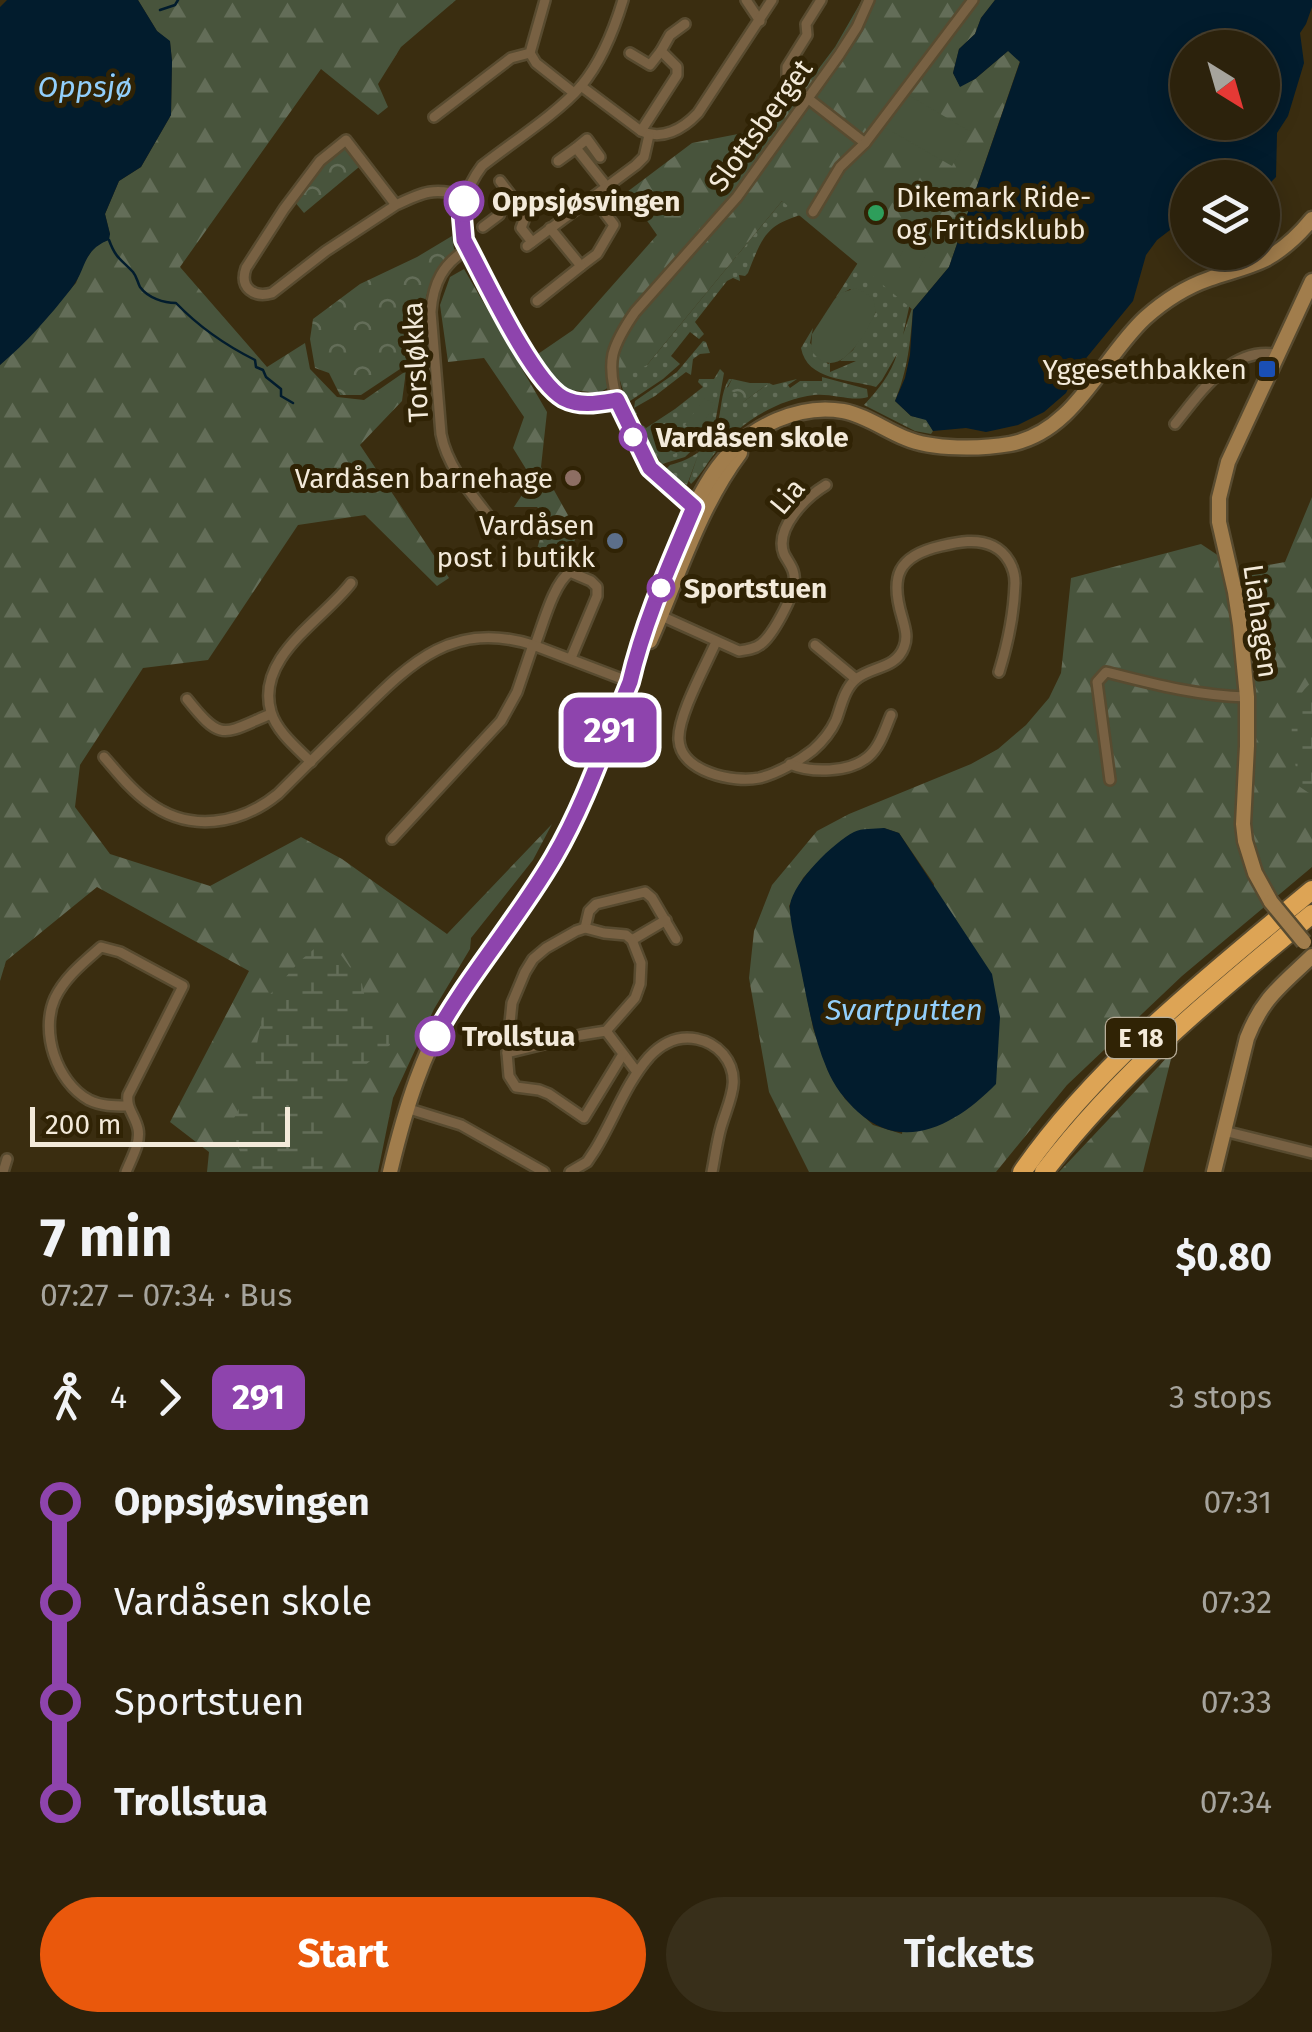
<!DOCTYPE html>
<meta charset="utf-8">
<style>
:root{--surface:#2c220c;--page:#382f1a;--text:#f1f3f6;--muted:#a6a49d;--line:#483f2d;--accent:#ea580c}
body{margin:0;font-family:"Fira Sans",sans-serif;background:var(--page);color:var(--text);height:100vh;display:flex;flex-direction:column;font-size:38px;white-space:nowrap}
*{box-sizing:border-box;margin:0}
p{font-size:32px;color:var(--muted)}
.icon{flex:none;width:55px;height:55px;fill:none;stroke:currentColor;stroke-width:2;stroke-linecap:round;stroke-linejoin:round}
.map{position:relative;height:1172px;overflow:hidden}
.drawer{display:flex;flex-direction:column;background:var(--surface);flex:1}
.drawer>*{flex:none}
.badge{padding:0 20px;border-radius:15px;font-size:35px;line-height:65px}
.needle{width:65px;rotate:143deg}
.fabs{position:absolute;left:1170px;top:30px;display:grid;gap:20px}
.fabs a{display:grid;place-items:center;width:110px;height:110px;border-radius:50%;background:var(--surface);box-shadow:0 5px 25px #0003,0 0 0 2px var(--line);font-size:50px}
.scale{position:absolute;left:30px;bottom:25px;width:260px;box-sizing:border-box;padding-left:10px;border:5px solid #f3eada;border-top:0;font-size:28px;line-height:35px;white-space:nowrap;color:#f3eada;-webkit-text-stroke:8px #302305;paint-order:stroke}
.map>.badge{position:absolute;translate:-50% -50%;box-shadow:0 0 0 5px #fff}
.legs{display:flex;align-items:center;gap:15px;height:110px;padding:0 40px;font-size:32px}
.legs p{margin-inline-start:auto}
.head{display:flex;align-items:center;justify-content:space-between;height:170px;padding:0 40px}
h1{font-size:55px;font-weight:700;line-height:75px}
.action{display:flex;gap:20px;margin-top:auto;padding:20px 40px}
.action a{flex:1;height:115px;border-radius:60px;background:var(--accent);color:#fff;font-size:40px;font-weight:700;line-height:115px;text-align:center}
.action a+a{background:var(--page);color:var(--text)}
ul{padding:0 40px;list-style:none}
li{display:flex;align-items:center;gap:35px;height:100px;font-size:38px}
li i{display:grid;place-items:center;width:15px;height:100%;margin:0 12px;background:currentColor}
li i::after{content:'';width:25px;height:25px;margin:-12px;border:8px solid;border-radius:50%;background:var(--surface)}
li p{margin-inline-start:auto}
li:first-child i{background:linear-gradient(#0000 50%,currentColor 0)}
li:last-child i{background:linear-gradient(currentColor 50%,#0000 0)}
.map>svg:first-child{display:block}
</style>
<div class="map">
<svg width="1312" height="1172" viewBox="0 0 1312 1172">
<defs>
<pattern id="grass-dots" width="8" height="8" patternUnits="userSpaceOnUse" patternTransform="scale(2.5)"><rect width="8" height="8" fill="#48543c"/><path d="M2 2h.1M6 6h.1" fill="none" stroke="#636d58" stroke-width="1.8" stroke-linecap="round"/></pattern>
<pattern id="forest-firs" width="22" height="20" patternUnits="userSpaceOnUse" patternTransform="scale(2.5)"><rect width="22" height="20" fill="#48543c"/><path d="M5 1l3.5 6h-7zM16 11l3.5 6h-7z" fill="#636d58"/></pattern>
<pattern id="wetland-marsh" width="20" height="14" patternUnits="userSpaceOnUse" patternTransform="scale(2.5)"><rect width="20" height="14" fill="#48543c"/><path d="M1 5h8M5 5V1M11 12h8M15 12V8" fill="none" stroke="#636d58"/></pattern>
<pattern id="park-crowns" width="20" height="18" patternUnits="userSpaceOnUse" patternTransform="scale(2.5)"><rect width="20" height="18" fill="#48543c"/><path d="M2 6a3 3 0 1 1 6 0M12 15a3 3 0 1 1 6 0" fill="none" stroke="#636d58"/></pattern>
</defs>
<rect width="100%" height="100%" fill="#3a2d10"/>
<g fill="url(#grass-dots)">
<path d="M782,201L812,212C768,223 764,232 748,273L745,276L739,275L740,281L733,278L727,281L695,322L704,334L699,339L690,332L671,356L680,364L663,379L627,403L616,368L647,365Z"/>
<path d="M861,258L910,303L903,335L912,308L913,310C910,344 908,369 895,401L911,416L926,419L933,431L931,434L915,431L864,405C878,390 891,374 897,354L882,380L876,387C849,379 807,381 801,348L813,328L810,343L828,364L830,363V372L856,361H840L853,350L876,312L850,289L836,297Z"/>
<polygon points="703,341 706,342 710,353 700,354 693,359 691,375 686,372 655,396 634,408 637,414 633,416 635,401 677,372"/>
<polygon points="720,369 724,373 714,429 685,457 662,464 636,426 640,423 646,428 675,409 703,387 698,382 699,379 714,379"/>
<path d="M822,377L867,389L868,397C852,402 832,393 814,395C776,400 739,423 715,453C707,463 701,475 691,484L689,481L698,455L687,485L668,473L666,469L670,465C690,460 711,448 717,426C722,410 720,394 729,379H732L727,387L743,396V402L769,383L773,385L797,379L788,385L790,388L800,381H822Z"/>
</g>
<g fill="url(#forest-firs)" fill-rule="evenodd">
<polygon points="138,0 456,0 401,47 378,84 388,107 378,115 321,69 180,267 267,367 305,343 310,369 337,397 364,400 406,371 402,401 360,445 449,578 437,586 365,515 298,525 208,660 143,668 80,765 75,807 110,854 210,886 301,837 342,859 447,934 552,824 533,860 471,938 470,949 434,1009 393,1098 378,1172 207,1172 209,1152 170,1122 249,971 97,887 6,961 0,981 0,365 76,283 84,262 96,245 110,234 105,214 119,181 141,167 171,115 172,61 170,42 157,31"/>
<polygon points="862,0 995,0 981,18 975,34 959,49 953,73 960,86 975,79 1009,50 1020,61 949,267 913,310 782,201 647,365 599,393 562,389 544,371 535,356 573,330 657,235 627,192 692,143 743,133 795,100 835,47"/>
<polygon points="464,269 547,412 541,467 578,533 566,560 537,549 546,518 537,507 514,507 528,486 526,469 513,448 524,417 484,358 448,362 440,305 450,277"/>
<path d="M1312,497V867L1182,976L1067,1085L996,1172H809L769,1092L749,978L754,931L772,885L817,831L849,814L971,764L998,749L1026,725L1049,698L1061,673L1071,578L1201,544L1240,570L1285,562ZM884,828L899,833L934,884L902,1134L873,1125L845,1099L828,1071L813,1028L789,906L803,878L816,864Z"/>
<polygon points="1173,1051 1143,1172 1059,1172"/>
</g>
<g fill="url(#wetland-marsh)">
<path d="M1312,682V795L1300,787C1293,754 1281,707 1312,682Z"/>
<path d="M320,944L336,948L362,984L367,1007L389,1034L390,1045C346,1080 305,1109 333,1172H248L230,1126L257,1074L255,1055L265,1000L301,960Z"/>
</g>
<g fill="url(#park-crowns)">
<polygon points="345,147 359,167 304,213 294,201 324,163"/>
<path d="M452,236L455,255C418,285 423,314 424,357L412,361L361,395H340L329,373L315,368L310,339L313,319L360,284L417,257Z"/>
<polygon points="732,379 750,383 769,383 742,403 742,396 727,389"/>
</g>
<g fill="#48543c">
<polygon points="908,95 971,132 952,166 884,127 897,105"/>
<polygon points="922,214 943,223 918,270 898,260"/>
<path d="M857,288L873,298L876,312C865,335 837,387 811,350L812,334L834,300L840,293Z"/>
<polygon points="705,398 715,405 697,432 685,425"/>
<path d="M667,428H672L682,446C680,452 674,455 668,455L657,436Z"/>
</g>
<g fill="#021c2d" fill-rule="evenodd">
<path d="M7,0H138L157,31L170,41L172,61L171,115L141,167L119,181L105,214L110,234L109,240C82,250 87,269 71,289C50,316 26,343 0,365V7Z"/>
<path d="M995,0H1312V7L1306,24L1300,33L1304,63L1288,116L1277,133L1276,177L1263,190L1262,178H1188L1187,217L1157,240L1146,255L1133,301L1078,368L1066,393L1044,412L1018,425L986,432L966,428L933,431L926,420L911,416L895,401L905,378L910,355L913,310L949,267L1020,62L1008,51L975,79L960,87L953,73L959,49L975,34L981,18ZM1188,48H1262V122H1188Z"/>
<path d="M884,828L899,833L992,974L1000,1017L996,1084C959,1122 905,1155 858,1112C845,1100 834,1086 827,1069C815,1041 809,1010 803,980C801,966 788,916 790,905C794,881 833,843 854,832C862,828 874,829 884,828Z"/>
</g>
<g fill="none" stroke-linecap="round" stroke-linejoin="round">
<g stroke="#021c2d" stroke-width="2.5">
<polyline points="160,10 175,5 178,0"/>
<path d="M109,240C116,259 121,259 133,272C137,277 137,281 140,287C148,298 164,303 176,303C200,328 225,345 255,360L256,367L263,370L266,377L281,389V396L293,403"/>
</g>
<defs>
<g id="minor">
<polyline points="746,0 760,21"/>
<polyline points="821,0 806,24 807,35 787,67 787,78 792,86 865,143"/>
<polyline points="530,53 536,63 574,93"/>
<polyline points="630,53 650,65 661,51"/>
<path d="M581,86L641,131C662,141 683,129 698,113L772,0"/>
<polyline points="434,117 511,58 530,53 545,0"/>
<polyline points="641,131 677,75 677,67 661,51 670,35 685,24"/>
<polyline points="600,157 587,139 576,148 607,187"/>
<polyline points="558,161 576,148"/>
<polyline points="500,181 526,215 521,228 532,242"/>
<path d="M396,205L326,251L272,293C254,298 239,288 246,268L284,209L320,161L346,140L396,205C423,192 434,187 465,196"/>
<polyline points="813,212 840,167 865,143 973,0"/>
<polyline points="483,227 499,215 504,203 511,196"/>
<polyline points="527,246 636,165 644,157 649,135"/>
<path d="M469,248C443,263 433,283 431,312L441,434C448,471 478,501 500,531"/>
<polyline points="581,266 597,254 614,225 605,213"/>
<polyline points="537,301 581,266 550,228"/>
<path d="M617,399C600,403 580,407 564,398C532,381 483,276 465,240C460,211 464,190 482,166C511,143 558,113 581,86C602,61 614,30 623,0"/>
<path d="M1175,424C1200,393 1232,344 1279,355"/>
<path d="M696,508C679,497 659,482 648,466C630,439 606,387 613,354C617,339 626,325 635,312L737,197L839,55L857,27L869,0"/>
<path d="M659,615L739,651C747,650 755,649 761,644C773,635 793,597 794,583C796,570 789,564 784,554C774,528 806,497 826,485"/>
<path d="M716,642C706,665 677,717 679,740C681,772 733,783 759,778C777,774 799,761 813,750C822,742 831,731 836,720C841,707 844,689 856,679C872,666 896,669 904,647C908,637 905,628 902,617C890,577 897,556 941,546C958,542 977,538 993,546C1007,553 1015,568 1015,583C1014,614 1008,643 999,672"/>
<path d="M535,645C543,625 553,584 570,572L591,581L597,587V596L571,658"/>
<polyline points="815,645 856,679"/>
<path d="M187,699C222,743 223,734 271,714"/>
<path d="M104,757C118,773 131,790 148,802C189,833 240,825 278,794C305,767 332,740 360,713C412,661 454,620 533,645"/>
<path d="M311,762C297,748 277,732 271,712C255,657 323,620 351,583"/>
<path d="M790,764C811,773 849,773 868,757C880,747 885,729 891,715"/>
<path d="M1110,780L1097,682L1106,672C1153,684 1198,696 1247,697"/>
<polyline points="392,839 501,721 517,692 533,645 630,682"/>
<polyline points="585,928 589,911 596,904 645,892 652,898 676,939"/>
<polyline points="632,940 666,920"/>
<polyline points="606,1031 635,998 640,984 641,963 632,940 626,935 604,933 585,928 576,931 546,948 533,959 525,972 512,1003 507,1053 581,1035 606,1031 637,1072"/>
<polyline points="507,1053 509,1076 516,1087 539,1090 549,1094 584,1118 623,1054"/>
<polyline points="406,1108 461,1125 544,1172"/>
<polyline points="1224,1131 1312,1153"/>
<polyline points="3,1172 7,1159"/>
<path d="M126,1172C131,1159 141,1143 138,1129C135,1115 126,1109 128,1095L183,986L120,952L101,947C84,962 65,977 55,998C40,1031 56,1082 89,1100C101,1106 114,1106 127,1106"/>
<path d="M570,1172L587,1162L595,1150C613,1121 626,1083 649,1057C662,1043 677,1035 697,1039C707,1041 716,1046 723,1054C743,1078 729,1100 721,1127C717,1141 715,1157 712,1172"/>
</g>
<g id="secondary">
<path d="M650,641C678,578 698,509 740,453"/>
<path d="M630,682C639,642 654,605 669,568C693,508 713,447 777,420C798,411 821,407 843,411C865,415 885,430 905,438C933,450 981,449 1010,444C1075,432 1101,359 1145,318C1164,301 1186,287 1209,279C1228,272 1248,268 1266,259C1284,249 1299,235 1312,219"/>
<polyline points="1271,902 1255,873 1245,841 1243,824 1247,746 1247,697 1240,625 1235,592 1219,522 1219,498 1228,462 1312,281"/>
<path d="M390,1172C405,1109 423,1049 459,994C489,948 527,905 555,856C587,798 603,732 634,674"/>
<path d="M1214,1172L1247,1038C1263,997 1282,985 1312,956"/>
</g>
<g id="motorway">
<path d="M1022,1172C1096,1065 1212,973 1312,890"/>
<path d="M1044,1172C1120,1072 1216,993 1312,914"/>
</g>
</defs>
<use href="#minor" stroke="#584b30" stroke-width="14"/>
<use href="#secondary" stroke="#584b30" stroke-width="19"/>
<use href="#motorway" stroke="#584b30" stroke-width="22"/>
<use href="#minor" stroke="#786143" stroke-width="9"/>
<use href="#secondary" stroke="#a17d4c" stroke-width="14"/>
<use href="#motorway" stroke="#dda455" stroke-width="18"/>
<defs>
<polyline id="secondary-bridge" points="1271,902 1304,942"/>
</defs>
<use href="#secondary-bridge" stroke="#584b30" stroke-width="19" stroke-linecap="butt"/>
<use href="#secondary-bridge" stroke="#a17d4c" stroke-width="14"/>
</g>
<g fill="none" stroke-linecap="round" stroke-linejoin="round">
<defs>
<path id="line-1" d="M435,1036C470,973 518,919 554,857C586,802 606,740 630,682C644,622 670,564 694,507L650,468L617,400C599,403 580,407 563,398C532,381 483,275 464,240L462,217L464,201"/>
</defs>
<use href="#line-1" stroke="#fff" stroke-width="22"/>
<use href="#line-1" stroke="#8e44ad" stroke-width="15"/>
</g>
<g fill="#fff" stroke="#8e44ad" stroke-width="5">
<circle cx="464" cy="201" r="18"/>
<circle cx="633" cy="437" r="12"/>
<circle cx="661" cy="588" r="12"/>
<circle cx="435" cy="1036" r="18"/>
</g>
<circle fill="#2e9e5b" stroke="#302305" stroke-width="4" cx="876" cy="213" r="10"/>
<rect fill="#1a4fb4" stroke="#302305" stroke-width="4" x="1257" y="359" width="20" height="20" rx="5"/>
<circle fill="#8d6e63" stroke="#302305" stroke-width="4" cx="573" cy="478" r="10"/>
<circle fill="#5c6f8a" stroke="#302305" stroke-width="4" cx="615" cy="541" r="10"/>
<g text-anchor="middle" stroke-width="10" stroke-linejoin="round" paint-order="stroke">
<rect fill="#302305" stroke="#b8ae9a" stroke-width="2.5" x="1106" y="1018" width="70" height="40" rx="8"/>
<g font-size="25" font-weight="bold" fill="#f3eada">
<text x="1141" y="1047">E 18</text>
</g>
<g font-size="28" fill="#f3eada" stroke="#302305">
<text transform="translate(760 125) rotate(-54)" y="10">Slottsberget</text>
<text transform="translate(415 362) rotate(-93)" y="10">Torsløkka</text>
<text transform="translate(787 496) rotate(-50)" y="10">Lia</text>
<text transform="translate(1261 621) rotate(82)" y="10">Liahagen</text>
</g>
<g font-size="28" fill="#f3eada" stroke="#302305" text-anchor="end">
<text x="896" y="207" text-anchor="start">Dikemark Ride-<tspan x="896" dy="32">og Fritidsklubb</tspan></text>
<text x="1247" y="379">Yggesethbakken</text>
<text x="553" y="488">Vardåsen barnehage</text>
<text x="595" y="535">Vardåsen<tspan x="595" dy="32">post i butikk</tspan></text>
</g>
<g font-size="28" font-weight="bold" fill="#f3eada" stroke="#302305" text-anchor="start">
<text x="492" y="211">Oppsjøsvingen</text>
<text x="656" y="447">Vardåsen skole</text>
<text x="684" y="598">Sportstuen</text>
<text x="462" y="1046">Trollstua</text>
</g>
<g font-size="30" font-style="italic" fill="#92cffb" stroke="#302305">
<text x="85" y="97">Oppsjø</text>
<text x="904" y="1020">Svartputten</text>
</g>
</g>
</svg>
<div class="fabs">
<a><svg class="needle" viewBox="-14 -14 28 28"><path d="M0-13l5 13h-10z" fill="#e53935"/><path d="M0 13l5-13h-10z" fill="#a6a49d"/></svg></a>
<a><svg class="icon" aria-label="layers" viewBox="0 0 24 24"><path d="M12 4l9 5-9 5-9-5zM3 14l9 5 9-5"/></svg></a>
</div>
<div class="scale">200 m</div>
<b class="badge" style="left:610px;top:730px;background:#8e44ad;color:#fff">291</b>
</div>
<section class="drawer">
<div class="head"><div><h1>7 min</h1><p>07:27 – 07:34 · Bus</p></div><b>$0.80</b></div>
<div class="legs"><svg class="icon" aria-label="walk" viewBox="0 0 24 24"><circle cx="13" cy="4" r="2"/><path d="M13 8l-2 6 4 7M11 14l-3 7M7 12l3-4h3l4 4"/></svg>4<svg class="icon" aria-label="forward" viewBox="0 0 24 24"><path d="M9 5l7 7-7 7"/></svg><b class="badge" style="background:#8e44ad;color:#fff">291</b><p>3 stops</p></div>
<ul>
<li><i style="color:#8e44ad"></i><b>Oppsjøsvingen</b><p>07:31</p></li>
<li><i style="color:#8e44ad"></i><span>Vardåsen skole</span><p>07:32</p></li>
<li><i style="color:#8e44ad"></i><span>Sportstuen</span><p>07:33</p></li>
<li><i style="color:#8e44ad"></i><b>Trollstua</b><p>07:34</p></li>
</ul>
<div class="action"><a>Start</a><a>Tickets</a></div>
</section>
